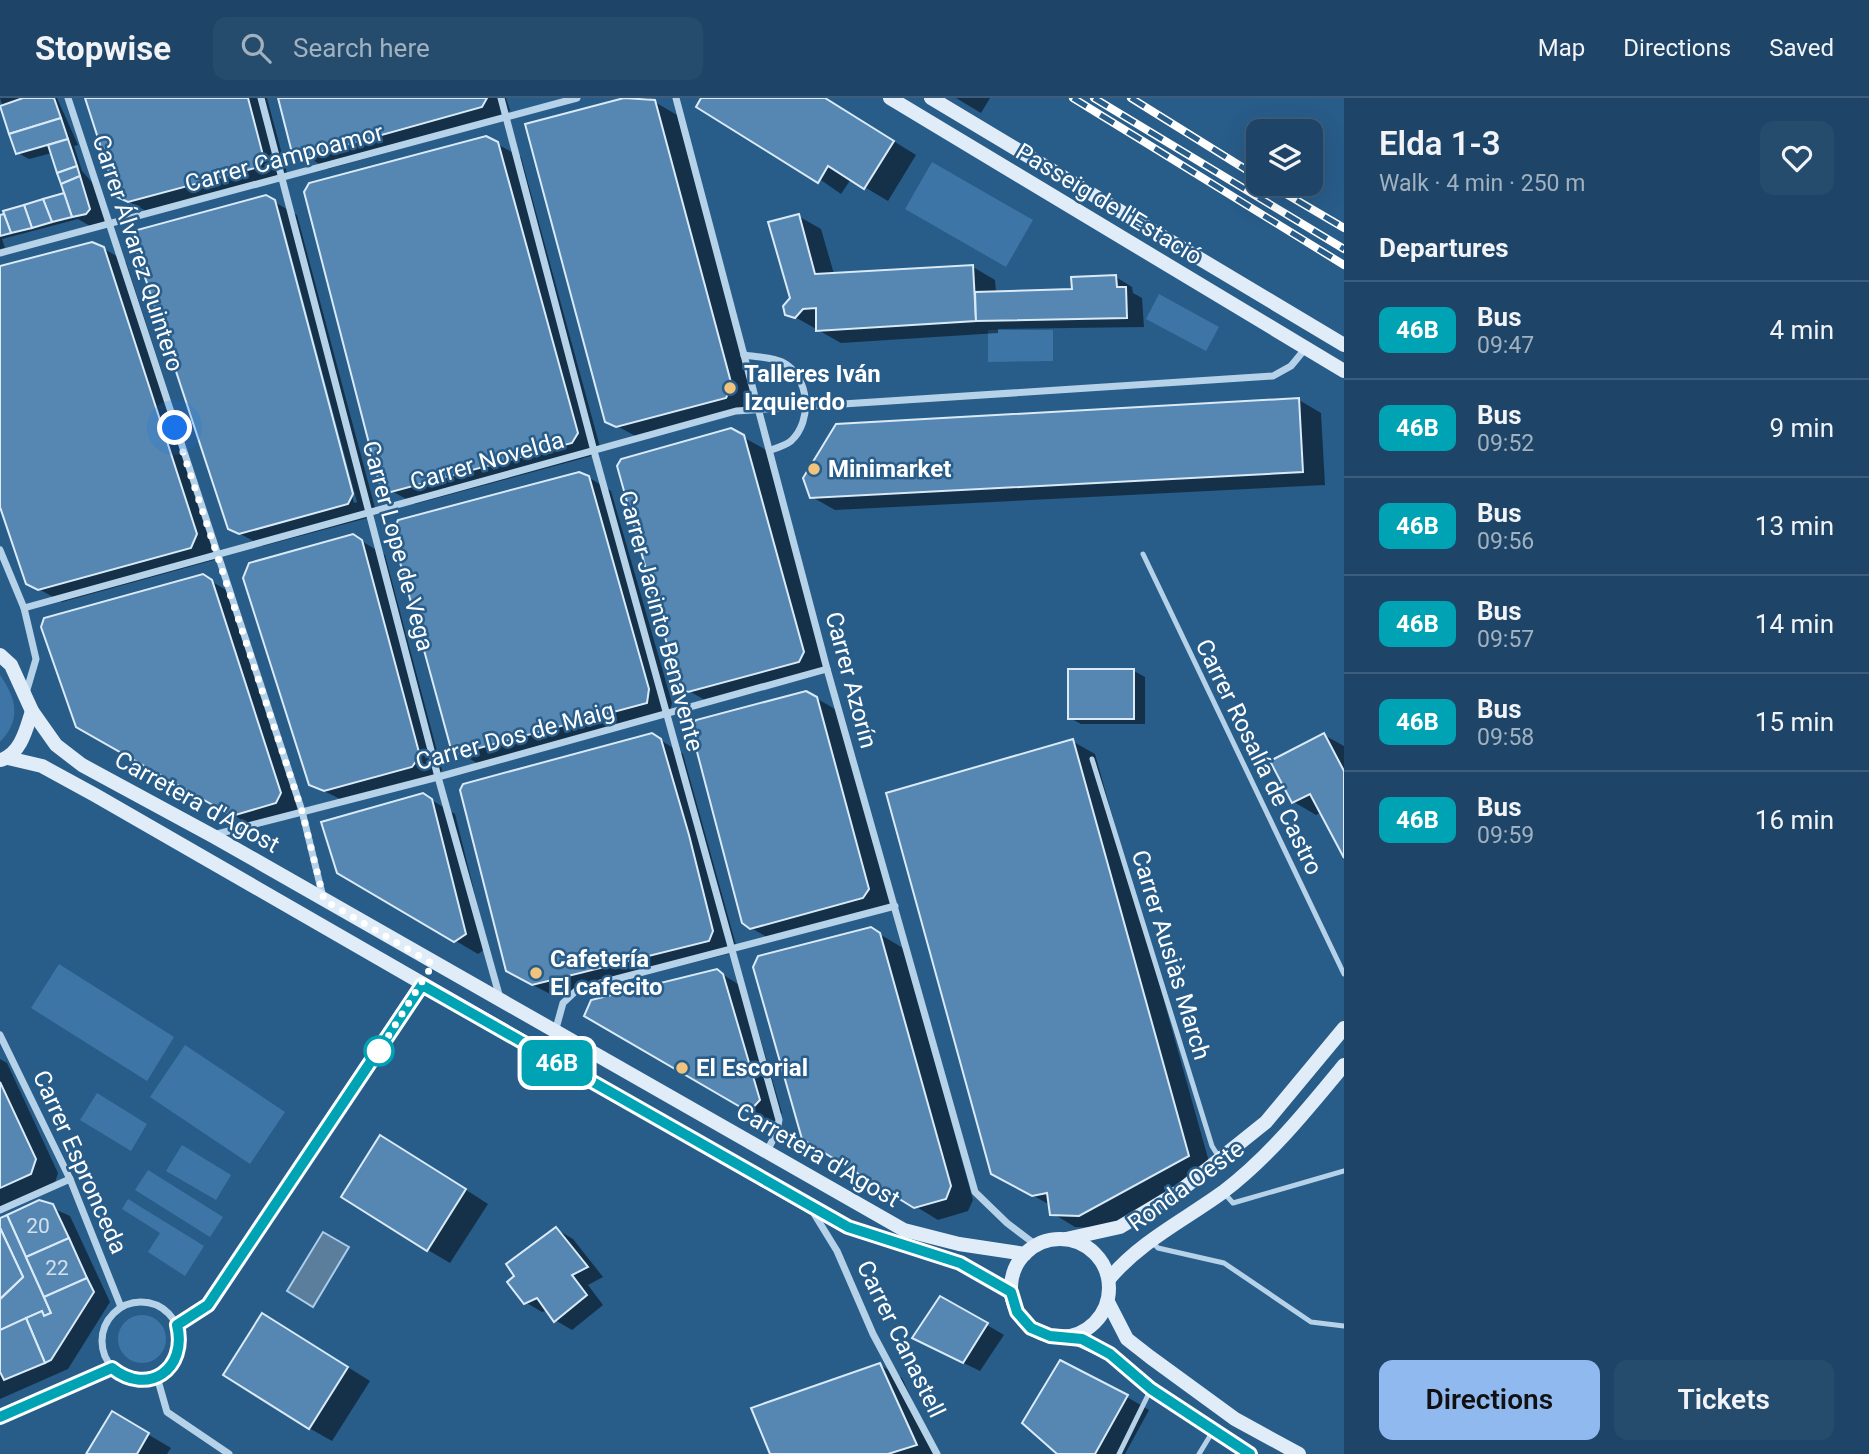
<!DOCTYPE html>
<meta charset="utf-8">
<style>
:root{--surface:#1e4567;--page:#264c6d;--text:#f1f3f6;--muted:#a1b1c0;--line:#3c5d7b;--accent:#90b9f0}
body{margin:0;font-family:Roboto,sans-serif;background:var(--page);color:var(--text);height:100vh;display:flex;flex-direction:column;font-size:26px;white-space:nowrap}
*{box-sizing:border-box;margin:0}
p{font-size:23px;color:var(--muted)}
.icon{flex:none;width:38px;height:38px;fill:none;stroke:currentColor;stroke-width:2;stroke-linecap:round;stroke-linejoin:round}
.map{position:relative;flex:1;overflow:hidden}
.details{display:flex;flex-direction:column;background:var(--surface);width:525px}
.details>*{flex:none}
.badge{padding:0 14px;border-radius:10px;font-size:24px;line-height:46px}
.tools{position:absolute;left:1246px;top:21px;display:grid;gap:14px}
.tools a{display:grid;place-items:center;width:77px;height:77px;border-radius:14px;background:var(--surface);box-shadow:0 7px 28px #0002,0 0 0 2px var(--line);font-size:35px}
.you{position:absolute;width:35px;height:35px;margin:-18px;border:5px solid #fff;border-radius:50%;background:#1a73e8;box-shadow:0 0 0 10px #1a73e833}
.map>.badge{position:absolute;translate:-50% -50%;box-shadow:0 0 0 4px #fff}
h2{padding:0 35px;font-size:26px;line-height:63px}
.round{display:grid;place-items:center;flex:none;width:74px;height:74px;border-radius:14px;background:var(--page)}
.headline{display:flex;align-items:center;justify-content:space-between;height:119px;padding:0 35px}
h1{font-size:33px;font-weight:600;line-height:52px}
.primary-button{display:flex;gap:14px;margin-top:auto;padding:14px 35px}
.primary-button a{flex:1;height:80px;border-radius:14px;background:var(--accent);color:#111;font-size:28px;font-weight:600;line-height:80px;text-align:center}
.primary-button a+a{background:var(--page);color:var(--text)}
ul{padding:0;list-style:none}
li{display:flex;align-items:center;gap:21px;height:98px;padding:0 35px;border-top:2px solid var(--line)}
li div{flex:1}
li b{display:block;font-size:26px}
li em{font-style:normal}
li .badge{min-width:77px;font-weight:700;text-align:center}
header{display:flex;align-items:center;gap:42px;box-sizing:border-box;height:98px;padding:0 35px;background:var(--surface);border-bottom:2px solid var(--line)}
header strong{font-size:33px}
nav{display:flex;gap:38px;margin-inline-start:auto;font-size:24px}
.search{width:490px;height:63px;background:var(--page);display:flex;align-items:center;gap:18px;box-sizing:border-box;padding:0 24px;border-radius:14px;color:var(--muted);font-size:26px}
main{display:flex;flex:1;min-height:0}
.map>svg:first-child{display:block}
</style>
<header>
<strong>Stopwise</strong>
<div class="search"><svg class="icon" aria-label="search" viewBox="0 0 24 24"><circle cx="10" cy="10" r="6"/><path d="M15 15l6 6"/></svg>Search here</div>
<nav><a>Map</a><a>Directions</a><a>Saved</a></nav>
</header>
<main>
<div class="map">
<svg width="1344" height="1356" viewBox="0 0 1344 1356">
<rect width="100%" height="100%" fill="#285c89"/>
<g fill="#3d76a6">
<polygon points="932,64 1033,122 1006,169 905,111"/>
<polygon points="1159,196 1219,229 1206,253 1146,221"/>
<polygon points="988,232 1053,232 1053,263 988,264"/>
<path d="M0,577C16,600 22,621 0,644Z"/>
<polygon points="59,866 174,939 147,983 31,910"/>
<polygon points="185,947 285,1014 250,1066 150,999"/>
<polygon points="97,995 147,1026 131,1053 80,1022"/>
<polygon points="182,1047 231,1077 216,1102 166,1073"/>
<polygon points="148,1072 223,1119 210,1139 135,1092"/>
<polygon points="128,1101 204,1148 185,1178 148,1154 160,1135 122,1111"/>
<circle cx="142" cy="1241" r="24"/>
</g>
<polygon fill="#5c7e9d" stroke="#abcde9" stroke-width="2" points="323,1134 349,1149 313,1209 287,1193"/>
<g fill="#0007" fill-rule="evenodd">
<polygon points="0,0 57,0 78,47 74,48 82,73 97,90 106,121 103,125 90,128 78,121 2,141 5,150 0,151 0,118 63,97 67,99 52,55 29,61 18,55"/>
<polygon points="87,0 267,0 287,75 152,116 118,98"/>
<polygon points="280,0 506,0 510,12 505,22 328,71 304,57"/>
<polygon points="631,0 648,0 677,17 755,302 749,312 641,341 606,322 527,27"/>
<polygon points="703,0 824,0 916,57 888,103 851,81 841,96"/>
<polygon points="956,0 990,0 981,15"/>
<polygon points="486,40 521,59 600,349 595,357 415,406 381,387"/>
<path d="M266,99L297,117L375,410L371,419L263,448L229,430ZM276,112H279L357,404L354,405Z"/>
<polygon points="798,118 821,131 834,176 973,169 995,182 996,195 1074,192 1116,179 1132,189 1133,195 1142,200 1144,229 998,231 998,235 841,245 786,214 792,200"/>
<polygon points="103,150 126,164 219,450 214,462 62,504 28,485 0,403 0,170"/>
<polygon points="1299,302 1321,315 1325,387 835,412 812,399"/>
<polygon points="743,339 766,352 827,568 822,576 712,606 680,588"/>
<polygon points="588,379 611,393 672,605 669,617 482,668 458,654"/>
<polygon points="353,438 385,457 442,672 435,681 348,705 310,686"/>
<polygon points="202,478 235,497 303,709 298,717 256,730 77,628"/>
<polygon points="1134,573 1145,579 1145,626 1081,626 1070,620"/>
<polygon points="816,600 840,614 891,805 886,813 774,843 751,830"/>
<polygon points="652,637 683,656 736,847 732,855 556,899 531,886"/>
<polygon points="1324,637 1344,648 1344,756 1322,714 1316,717 1294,704"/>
<polygon points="1072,643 1095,656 1211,1071 1103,1130 1075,1129 1052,1115 1050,1107 993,1075"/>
<polygon points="423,697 455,716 488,849 478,856 339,774"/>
<polygon points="871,831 903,850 973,1102 968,1113 938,1122 915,1108"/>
<polygon points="717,873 746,891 782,1015 773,1025 586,917"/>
<polygon points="0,961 7,965 58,1075 54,1088 0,1112"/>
<polygon points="404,1052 488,1106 450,1165 428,1152"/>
<polygon points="39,1104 70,1118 110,1204 68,1271 0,1301 0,1122"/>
<polygon points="556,1131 573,1141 603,1179 588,1187 603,1207 572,1232 555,1222 548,1212 542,1214 525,1204"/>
<polygon points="941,1200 1004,1237 980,1273 931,1249"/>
<polygon points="285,1230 370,1283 332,1343 309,1330"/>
<polygon points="880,1267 902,1280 937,1356 771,1356"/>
<polygon points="1127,1299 1149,1312 1125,1356 1060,1356"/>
<polygon points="112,1315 171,1350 167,1356 88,1356"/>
</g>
<g fill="#5587b2" stroke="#daeaf7" stroke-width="2">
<polygon points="23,0 54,0 61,20 9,36 0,8"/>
<polygon points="85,0 248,0 264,61 259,69 128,104 117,99"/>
<polygon points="278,0 487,0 482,9 303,59 291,51"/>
<polygon points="624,0 655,2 732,288 726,300 616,329 605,324 525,26"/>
<polygon points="701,0 825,0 894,43 864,91 828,68 818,85 696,9"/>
<polygon points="61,20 68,41 16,56 9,36"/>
<polygon points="486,38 498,44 578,335 572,345 391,394 380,388 304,94 309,85"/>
<polygon points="68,41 77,68 57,75 48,47"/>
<polygon points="77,68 80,78 61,86 57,75"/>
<polygon points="80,78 90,111 86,116 72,119 61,86"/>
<polygon points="64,95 72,119 52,124 43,101"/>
<polygon points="266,97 275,102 353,396 348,406 239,436 228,431 132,140 137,132"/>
<polygon points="43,101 52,124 32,130 24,107"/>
<polygon points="24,107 32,130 11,135 3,113"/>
<polygon points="4,116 11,135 0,138 0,117"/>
<polygon points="799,116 815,176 973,167 976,223 816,233 816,210 803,211 795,220 785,217 783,208 790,200 768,124"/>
<polygon points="92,144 104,149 197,436 191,450 38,492 26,486 0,409 0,168"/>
<polygon points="1116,177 1117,189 1126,189 1127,220 976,223 975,194 1072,191 1071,179"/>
<polygon points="1299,300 1303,374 810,400 803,380 836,326"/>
<polygon points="731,330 744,337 804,554 799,564 688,594 679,589 617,368 621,361"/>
<polygon points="579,374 589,378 649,591 647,605 457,656 451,651 392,435 398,422"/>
<polygon points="353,436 362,442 420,658 412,669 324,693 309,687 243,480 249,465"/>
<polygon points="203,476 212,482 281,695 276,705 232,718 76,629 41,529 44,520"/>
<rect x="1068" y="571" width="66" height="50"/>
<polygon points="806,593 817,599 869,791 863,800 750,831 742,825 691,631 696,622"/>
<polygon points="652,635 661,641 689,737 713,833 709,843 532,887 506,873 460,692 463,686"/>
<polygon points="1324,635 1344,673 1344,760 1310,696 1292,705 1270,663"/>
<polygon points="1073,641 1189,1058 1079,1118 1050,1117 1047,1095 1032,1098 991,1076 886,695"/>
<polygon points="423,695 432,701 466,836 454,844 337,775 321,724"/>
<polygon points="871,829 880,835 951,1088 946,1101 914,1110 802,1041 753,869 758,858"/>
<polygon points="717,871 723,876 760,1002 749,1014 584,918 591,902"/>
<polygon points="0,984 36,1061 31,1076 0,1090"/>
<polygon points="380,1037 466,1091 427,1153 341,1099"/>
<polygon points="39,1102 53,1106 69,1140 26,1159 7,1117"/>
<polygon points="7,1117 51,1215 44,1218 42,1213 0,1232 0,1201 23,1179 0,1130 0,1120"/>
<polygon points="556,1129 588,1169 572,1177 587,1197 554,1224 537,1200 524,1206 507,1184 514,1178 506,1166"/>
<polygon points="0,1130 23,1179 0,1201"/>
<polygon points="0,1130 23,1179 0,1201"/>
<polygon points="69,1140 87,1180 44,1199 26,1159"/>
<polygon points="87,1180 94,1194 51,1262 45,1265 26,1220 42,1213 44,1218 51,1215 44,1199"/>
<polygon points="940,1198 988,1225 963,1265 912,1240"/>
<polygon points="262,1215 348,1269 309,1331 223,1277"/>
<polygon points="26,1220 45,1265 4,1282 0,1274 0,1232"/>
<polygon points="1060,1262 1128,1297 1095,1356 1057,1356 1022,1325"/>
<polygon points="880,1265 917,1347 888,1356 770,1356 751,1310"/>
<polygon points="112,1313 149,1335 137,1356 86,1356"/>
</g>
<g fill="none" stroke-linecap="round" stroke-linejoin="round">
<g stroke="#b6d2e9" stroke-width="5">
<polyline points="1143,456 1344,876"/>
<polyline points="1092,661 1212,1048 1220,1061"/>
<polyline points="1225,1096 1233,1105 1344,1073"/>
<polyline points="1152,1144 1158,1150 1224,1165 1311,1224 1344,1228"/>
<polyline points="1119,1356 1151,1291"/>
<polyline points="1199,1356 1213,1333"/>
</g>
<g stroke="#b6d2e9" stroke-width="7">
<polyline points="68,0 302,713 323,799"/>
<polyline points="261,0 438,679 500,900"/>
<polyline points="501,0 594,353 779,1022 777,1034 767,1053"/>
<polyline points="676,0 827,571 975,1094 1007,1125 1036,1147"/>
<polyline points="0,155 577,0"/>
<path d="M744,257C755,259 772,259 782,264C810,278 813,323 791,343C786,347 777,350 771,352"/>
<polyline points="0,452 24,510 36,561 26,595"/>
<polyline points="24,510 736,313 1273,278 1291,268 1305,251"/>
<polyline points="213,737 438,679 827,571"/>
<polyline points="555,934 563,905 578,891 895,808"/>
<polyline points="0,937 70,1081 121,1209"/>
<polyline points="0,1112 70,1081"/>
<polyline points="813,1114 837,1153 873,1236 937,1356"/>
<circle cx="141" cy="1243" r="39"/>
<polyline points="177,1227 208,1207 422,887"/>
<polyline points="157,1279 167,1314 229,1356"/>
<polyline points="0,1319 112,1270"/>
</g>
<g stroke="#e0ecf8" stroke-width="14">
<polyline points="890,0 1344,273"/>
<polyline points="931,0 1344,247"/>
<polyline points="0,557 11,567 32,613 56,647 82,667 213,738 904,1132 959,1146 1025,1156"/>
<polyline points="8,660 42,668 95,697 809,1108 848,1129 960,1165 1011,1194"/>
<path d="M1,662C21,655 26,632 32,613"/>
<polyline points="1066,1141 1120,1129 1180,1093 1266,1024 1344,930"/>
<circle cx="1060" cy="1190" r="49"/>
<path d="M1109,1181C1141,1143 1183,1123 1223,1094C1269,1059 1307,1012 1344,967"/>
<polyline points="1108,1204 1127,1241 1150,1259 1235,1321 1299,1356"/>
<polyline points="1071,1238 1110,1256 1151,1291 1250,1356"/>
</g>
<defs>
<g id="rail">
<polyline points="1073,0 1344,167"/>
<polyline points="1094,0 1344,151"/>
<polyline points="1131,0 1258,79"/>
<polyline points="1269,86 1344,130"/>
</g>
</defs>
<use href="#rail" stroke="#fff" stroke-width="8"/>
<use href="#rail" stroke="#285c89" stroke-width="5" stroke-dasharray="16" stroke-linecap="butt"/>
</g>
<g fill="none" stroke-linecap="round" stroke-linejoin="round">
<defs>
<path id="line" d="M0,1319L112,1270C148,1299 188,1271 177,1227L208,1207L422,887L848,1129L960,1165L1011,1194L1017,1214L1031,1230L1050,1238L1082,1241L1110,1256L1151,1291L1250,1356"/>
</defs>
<use href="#line" stroke="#fff" stroke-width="16"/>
<use href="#line" stroke="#00a3b4" stroke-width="10"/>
<polyline stroke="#fff" stroke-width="7" stroke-dasharray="0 12.6" points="175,330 302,713 324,802 433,866 379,953"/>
</g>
<g fill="#f0c47c" stroke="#285c89" stroke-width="2.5">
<circle cx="730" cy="290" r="7"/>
<circle cx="814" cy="371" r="7"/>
<circle cx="536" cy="875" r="7"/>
<circle cx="682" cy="970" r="7"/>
</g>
<circle fill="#fff" stroke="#00a3b4" stroke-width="3.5" cx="379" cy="953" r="14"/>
<g text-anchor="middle" stroke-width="5" stroke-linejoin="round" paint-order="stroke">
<g font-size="21" fill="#d4e1ec">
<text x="38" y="1135">20</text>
<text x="57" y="1177">22</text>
</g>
<g font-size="24" fill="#fff" stroke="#285c89">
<text transform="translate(284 60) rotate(-15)" y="8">Carrer Campoamor</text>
<text transform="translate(1109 106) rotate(31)" y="8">Passeig de l'Estació</text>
<text transform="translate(138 155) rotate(72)" y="8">Carrer Álvarez Quintero</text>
<text transform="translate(487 363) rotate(-16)" y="8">Carrer Novelda</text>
<text transform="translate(398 448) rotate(75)" y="8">Carrer Lope de Vega</text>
<text transform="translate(661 523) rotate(75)" y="8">Carrer Jacinto Benavente</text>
<text transform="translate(851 582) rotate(75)" y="8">Carrer Azorín</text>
<text transform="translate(515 638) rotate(-15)" y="8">Carrer Dos de Maig</text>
<text transform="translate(1259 659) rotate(64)" y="8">Carrer Rosalía de Castro</text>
<text transform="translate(197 704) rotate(29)" y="8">Carretera d'Agost</text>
<text transform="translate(1171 857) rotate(73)" y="8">Carrer Ausiàs March</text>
<text transform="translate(818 1057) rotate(30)" y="8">Carretera d'Agost</text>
<text transform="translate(80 1064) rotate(66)" y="8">Carrer Espronceda</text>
<text transform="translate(1186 1088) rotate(-36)" y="8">Ronda Oeste</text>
<text transform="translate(901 1241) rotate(64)" y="8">Carrer Canastell</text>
</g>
<g font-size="24" font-weight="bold" fill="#fff" stroke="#285c89" text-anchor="start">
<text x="744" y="284">Talleres Iván<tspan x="744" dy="28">Izquierdo</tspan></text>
<text x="828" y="379">Minimarket</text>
<text x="550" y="869">Cafetería<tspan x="550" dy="28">El cafecito</tspan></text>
<text x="696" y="978">El Escorial</text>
</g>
</g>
</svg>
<div class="tools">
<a><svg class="icon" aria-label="layers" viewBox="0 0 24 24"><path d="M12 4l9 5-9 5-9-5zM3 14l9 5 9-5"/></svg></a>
</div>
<div class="you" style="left:175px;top:330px"></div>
<b class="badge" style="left:557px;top:965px;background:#00a3b4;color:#fff">46B</b>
</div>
<section class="details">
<div class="headline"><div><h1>Elda 1-3</h1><p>Walk · 4 min · 250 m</p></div><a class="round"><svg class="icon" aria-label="heart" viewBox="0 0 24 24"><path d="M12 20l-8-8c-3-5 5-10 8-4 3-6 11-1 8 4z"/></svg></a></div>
<h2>Departures</h2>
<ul>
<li><span class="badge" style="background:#00a3b4;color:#fff">46B</span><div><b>Bus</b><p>09:47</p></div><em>4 min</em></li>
<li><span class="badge" style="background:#00a3b4;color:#fff">46B</span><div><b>Bus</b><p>09:52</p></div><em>9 min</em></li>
<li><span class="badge" style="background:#00a3b4;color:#fff">46B</span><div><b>Bus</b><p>09:56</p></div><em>13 min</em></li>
<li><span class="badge" style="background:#00a3b4;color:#fff">46B</span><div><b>Bus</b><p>09:57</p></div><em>14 min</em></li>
<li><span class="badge" style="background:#00a3b4;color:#fff">46B</span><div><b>Bus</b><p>09:58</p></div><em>15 min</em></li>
<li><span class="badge" style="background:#00a3b4;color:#fff">46B</span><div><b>Bus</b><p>09:59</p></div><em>16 min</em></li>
</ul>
<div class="primary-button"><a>Directions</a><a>Tickets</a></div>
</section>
</main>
